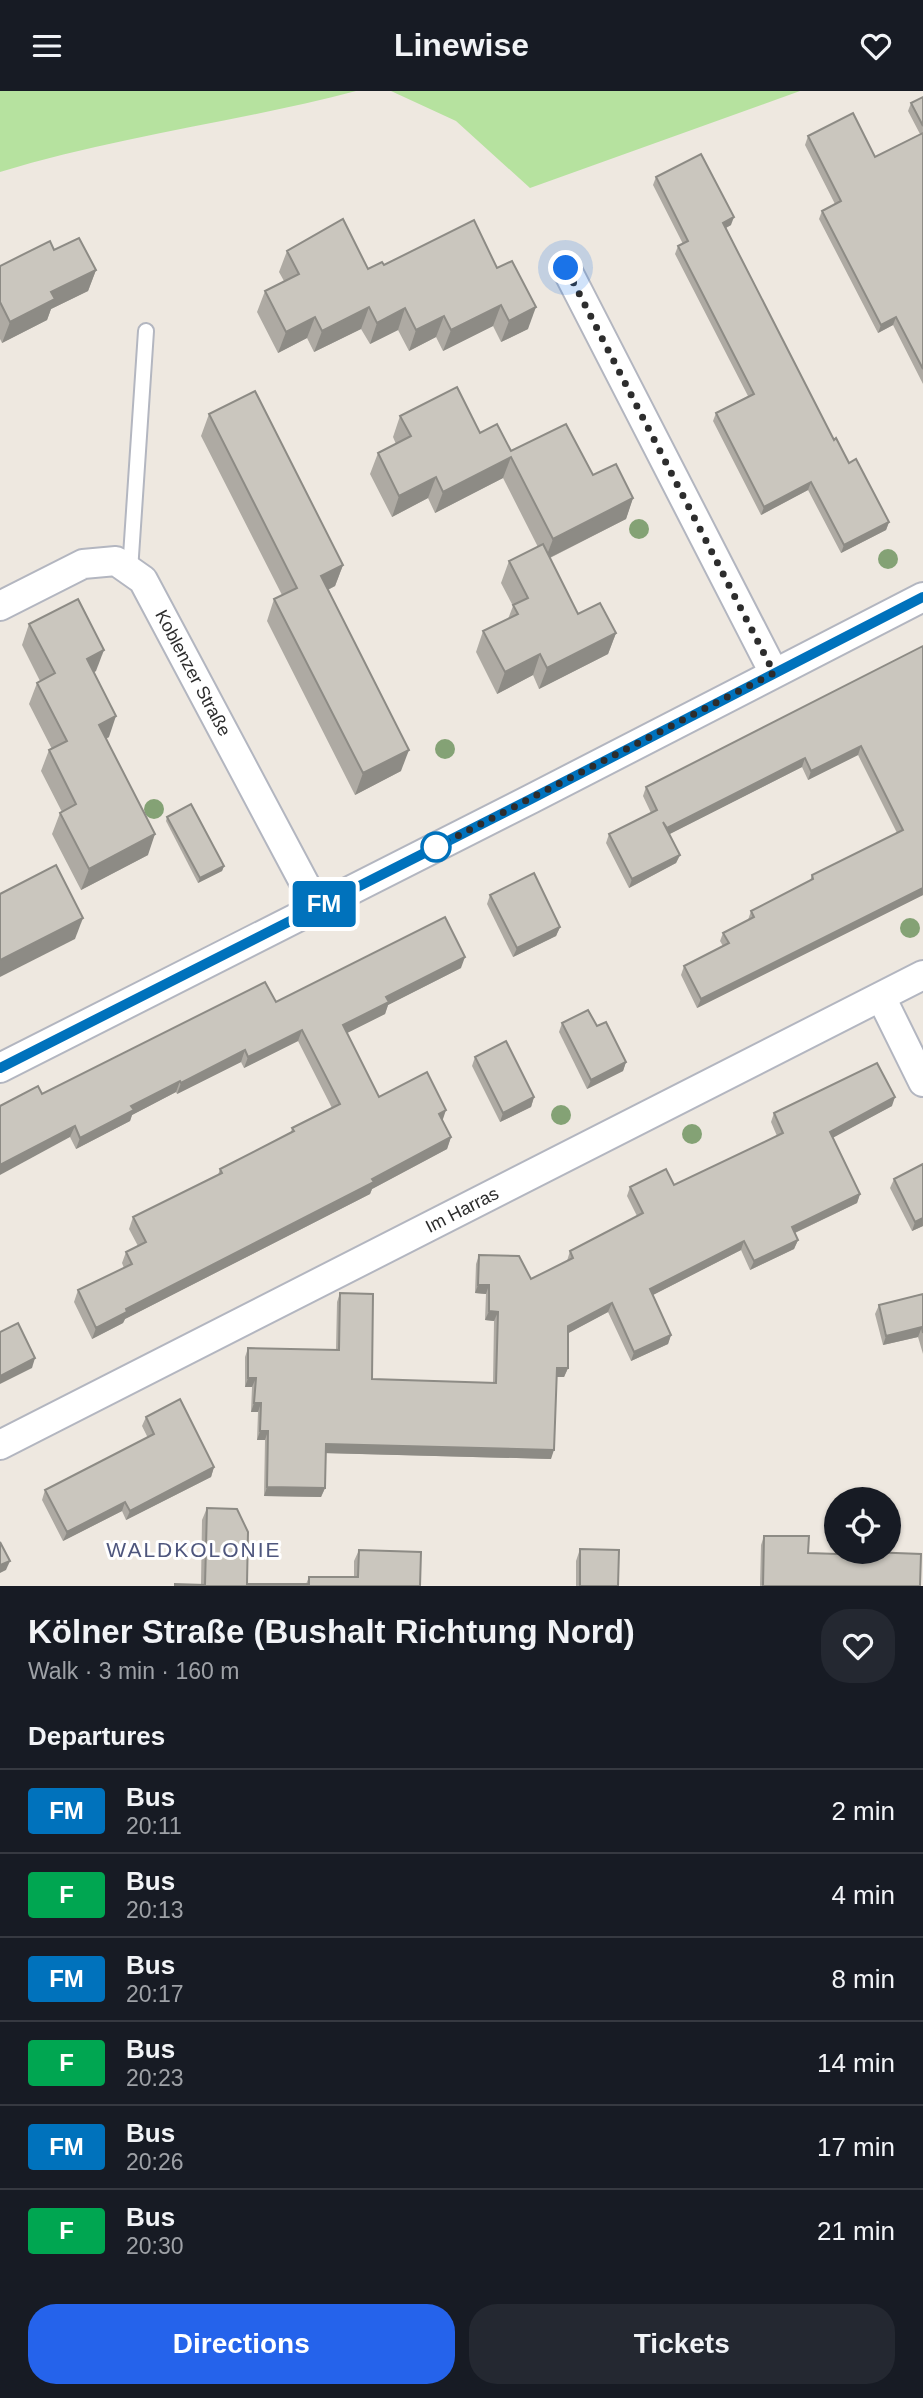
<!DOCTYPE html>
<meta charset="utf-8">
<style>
:root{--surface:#171b24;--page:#242831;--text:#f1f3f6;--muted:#9ea1a6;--line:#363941;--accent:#2563eb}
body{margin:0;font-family:Arial,sans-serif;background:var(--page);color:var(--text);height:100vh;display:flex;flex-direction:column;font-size:26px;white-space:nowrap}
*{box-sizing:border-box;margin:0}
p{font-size:23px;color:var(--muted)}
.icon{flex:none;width:38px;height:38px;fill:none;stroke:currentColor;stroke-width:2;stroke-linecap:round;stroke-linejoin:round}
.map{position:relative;height:1495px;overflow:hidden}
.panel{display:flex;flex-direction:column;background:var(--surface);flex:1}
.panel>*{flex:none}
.badge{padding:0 14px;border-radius:5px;font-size:24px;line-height:46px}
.fabs{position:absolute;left:824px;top:1396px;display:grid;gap:14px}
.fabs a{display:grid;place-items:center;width:77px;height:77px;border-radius:50%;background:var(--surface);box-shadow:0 2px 5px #0004;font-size:35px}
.you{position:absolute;width:35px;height:35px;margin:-18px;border:5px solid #fff;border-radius:50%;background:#1a73e8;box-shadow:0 0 0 10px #1a73e833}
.map>.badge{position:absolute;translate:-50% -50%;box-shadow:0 0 0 4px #fff}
h2{padding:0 28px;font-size:26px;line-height:63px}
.round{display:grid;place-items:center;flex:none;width:74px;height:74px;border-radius:28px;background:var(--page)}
.overview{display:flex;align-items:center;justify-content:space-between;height:119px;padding:0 28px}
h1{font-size:33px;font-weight:700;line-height:52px}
.action{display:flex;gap:14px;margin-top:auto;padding:14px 28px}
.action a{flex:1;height:80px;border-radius:28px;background:var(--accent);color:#fff;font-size:28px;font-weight:700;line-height:80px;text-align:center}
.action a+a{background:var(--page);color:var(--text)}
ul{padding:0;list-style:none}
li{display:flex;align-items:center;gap:21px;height:84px;padding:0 28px;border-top:2px solid var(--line)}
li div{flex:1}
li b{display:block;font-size:26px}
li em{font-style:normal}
li .badge{min-width:77px;font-weight:700;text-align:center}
header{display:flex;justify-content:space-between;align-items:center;height:91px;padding:0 28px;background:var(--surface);font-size:32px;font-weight:700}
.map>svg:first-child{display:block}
</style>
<header><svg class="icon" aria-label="menu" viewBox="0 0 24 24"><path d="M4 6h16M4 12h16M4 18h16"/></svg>Linewise<svg class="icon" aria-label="heart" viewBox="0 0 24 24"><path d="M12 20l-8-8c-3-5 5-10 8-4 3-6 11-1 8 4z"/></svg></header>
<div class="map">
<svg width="923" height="1495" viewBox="0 0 923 1495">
<rect width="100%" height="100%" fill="#eee8e0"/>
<g fill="#b6e29f">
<path d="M0,0H356C238,31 117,45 0,81Z"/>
<polygon points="391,0 800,0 530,97 456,30"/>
</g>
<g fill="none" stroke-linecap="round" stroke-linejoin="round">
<defs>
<polyline id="service" points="130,480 146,240"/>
<g id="minor">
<polyline points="566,177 774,582"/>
<polyline points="0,515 83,473 116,470 143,489 317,816"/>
<polyline points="881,906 923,991"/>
<polyline points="0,977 531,708 923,506"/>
<polyline points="0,1354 923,884"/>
</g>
</defs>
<use href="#service" stroke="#b3b6c0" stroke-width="18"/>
<use href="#minor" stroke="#b3b6c0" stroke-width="32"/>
<use href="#service" stroke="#fff" stroke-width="14"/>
<use href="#minor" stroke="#fff" stroke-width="28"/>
</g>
<g fill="#84a275">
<circle cx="639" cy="438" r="10"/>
<circle cx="888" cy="468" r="10"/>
<circle cx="445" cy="658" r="10"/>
<circle cx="154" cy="718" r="10"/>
<circle cx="910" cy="837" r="10"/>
<circle cx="561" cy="1024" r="10"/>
<circle cx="692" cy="1043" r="10"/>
</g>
<g fill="#aeaaa3">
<polygon points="923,6 923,293 893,234 878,242 819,128 822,120 835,113 805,54 808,45 875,66 920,43 908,20 911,12"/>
<polygon points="656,86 731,134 726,137 834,349 889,431 886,439 841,462 808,399 761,424 713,330 716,322 748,305 675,163 678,155 683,153 653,94"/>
<polygon points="54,159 96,179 88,200 51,218 47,229 2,252 0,248 0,175"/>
<polygon points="287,160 368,178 497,177 528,238 501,251 493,235 443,260 436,246 409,260 398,239 370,253 361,238 314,261 307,247 278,262 257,221 265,200 284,190 279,181"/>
<polygon points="209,323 343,474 335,495 328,499 401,680 355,704 267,530 274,508 282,504 201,345"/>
<polygon points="400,325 480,342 511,360 593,384 633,407 626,428 550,467 578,523 616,542 608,563 539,598 533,584 497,603 476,561 483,540 508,528 513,515 501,492 509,470 538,456 503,387 435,422 428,407 392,426 370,383 378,362 396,353 393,346"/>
<polygon points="29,533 96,580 94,581 109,646 106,648 148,764 81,799 52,743 60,722 62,721 41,680 49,659 52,658 29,613 37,592 40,590 22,554"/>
<polygon points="923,555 923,804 697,917 681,884 684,875 723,855 720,850 723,842 748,829 751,820 810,790 812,784 897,742 858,664 808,689 802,676 669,743 680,764 676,772 629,797 606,752 609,743 651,722 643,705 646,696"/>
<polygon points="167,726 224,775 222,780 198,792 166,730"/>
<polygon points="490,804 560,836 556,845 513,866 487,813"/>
<polygon points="461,877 388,914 385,923 347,942 379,1006 443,1030 451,1046 447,1058 372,1098 370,1103 125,1228 123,1232 92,1248 74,1211 78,1199 124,1177 122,1172 126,1161 138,1155 129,1138 133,1126 218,1084 220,1078 291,1041 292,1037 332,1017 298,950 244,977 241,971 177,1003 176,1001 132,1024 130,1030 76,1058 70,1046 42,1003 276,911"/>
<polygon points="562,932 597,935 626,971 623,980 587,998 559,941"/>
<polygon points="475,966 534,1006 531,1016 500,1031 472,975"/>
<polygon points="892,1015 833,1046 860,1103 857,1112 795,1142 798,1149 794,1158 750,1179 741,1159 653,1204 671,1244 668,1253 631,1270 608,1221 568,1242 568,1277 564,1286 556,1286 551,1368 325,1362 325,1397 321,1406 264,1405 265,1349 257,1349 258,1321 251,1321 252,1296 245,1296 245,1266 248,1257 336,1259 337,1211 340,1202 372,1288 493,1292 494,1230 485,1229 486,1203 475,1202 476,1173 479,1164 531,1188 567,1170 570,1160 637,1125 627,1105 630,1096 674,1094 777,1045 771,1031 774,1022"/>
<polygon points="894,1088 923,1135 912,1140 890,1097"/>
<polygon points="923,1203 923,1263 918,1246 883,1254 875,1223 879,1214"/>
<polygon points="146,1326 214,1376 211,1386 126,1429 122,1420 63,1450 42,1409 45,1399 148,1347 142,1335"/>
<polygon points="207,1417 247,1493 306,1493 309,1486 354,1486 354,1470 359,1459 420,1495 174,1495 175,1493 201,1494 202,1429"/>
<polygon points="764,1445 808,1462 868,1464 869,1461 920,1495 760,1495 761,1454"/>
<polygon points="580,1458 618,1495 576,1495 576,1470"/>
</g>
<g fill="#8d8b85">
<polygon points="734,126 731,134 720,140 723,132"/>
<polygon points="96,179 88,200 51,218 47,229 2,252 10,231 51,201"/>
<polygon points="501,214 493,235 443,260 451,239"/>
<polygon points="369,216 361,238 314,261 322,240"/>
<polygon points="536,216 528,238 501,251 509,230"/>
<polygon points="405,217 398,239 370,253 377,232"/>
<polygon points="444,225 436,246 409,260 416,239"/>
<polygon points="315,226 307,247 278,262 286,241"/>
<polygon points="896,226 893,234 878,242 881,234"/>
<polygon points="511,366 503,387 435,422 443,401"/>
<polygon points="436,386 428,407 392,426 399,405"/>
<polygon points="811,391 808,399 761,424 764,416"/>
<polygon points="633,407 626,428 545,469 553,448"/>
<polygon points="889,431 886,439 841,462 844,454"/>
<polygon points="343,474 335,495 313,506 321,485"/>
<polygon points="616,542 608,563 539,598 547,577"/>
<polygon points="104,559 96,580 79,589 87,568"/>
<polygon points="540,563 533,584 497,603 505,581"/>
<polygon points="116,625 109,646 91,655 99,634"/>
<polygon points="861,655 858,664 808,689 811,680"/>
<polygon points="409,659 401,680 355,704 363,682"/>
<polygon points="805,667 802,676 664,746 667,737"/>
<polygon points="155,743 148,764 81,799 89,778"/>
<polygon points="680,764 676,772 629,797 632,788"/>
<polygon points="224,775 222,780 198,792 200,787"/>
<polygon points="923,797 923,804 697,917 701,908"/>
<polygon points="83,827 75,848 0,886 0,869"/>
<polygon points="560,836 556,845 513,866 517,857"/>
<polygon points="465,866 461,877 388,914 385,923 339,946 343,934 386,906"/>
<polygon points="302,939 298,950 244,977 248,966"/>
<polygon points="245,959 241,971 177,1003 181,992"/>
<polygon points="626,971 623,980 587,998 591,989"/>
<polygon points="180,990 176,1001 132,1024 130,1030 76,1058 80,1047 131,1015"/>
<polygon points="534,1006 531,1016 500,1031 503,1022"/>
<polygon points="895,1006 892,1015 827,1050 830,1041"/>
<polygon points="446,1019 442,1031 439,1023"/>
<polygon points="75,1035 70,1046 0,1084 0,1074"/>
<polygon points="451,1046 447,1058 372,1098 370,1103 125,1228 123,1232 92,1248 96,1237 126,1218"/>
<polygon points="860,1103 857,1112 788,1145 792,1136"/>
<polygon points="923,1127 923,1135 912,1140 915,1131"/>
<polygon points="798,1149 794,1158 750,1179 754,1170"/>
<polygon points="744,1150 741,1159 647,1207 650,1198"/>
<polygon points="478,1194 489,1194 486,1203 475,1202"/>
<polygon points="612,1212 608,1221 565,1244 568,1235"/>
<polygon points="489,1220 498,1221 494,1230 485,1229"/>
<polygon points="922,1236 918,1246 883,1254 886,1245"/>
<polygon points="671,1244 668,1253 631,1270 634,1261"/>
<polygon points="35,1267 32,1277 0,1293 0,1285"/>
<polygon points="557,1277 568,1277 564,1286 553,1286"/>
<polygon points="248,1287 256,1287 252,1296 245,1296"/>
<polygon points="254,1312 261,1312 258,1321 251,1321"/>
<polygon points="260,1340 268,1340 265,1349 257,1349"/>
<polygon points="326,1353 554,1359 551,1368 322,1362"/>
<polygon points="214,1376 211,1386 126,1429 130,1420"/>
<polygon points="267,1396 325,1397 321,1406 264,1405"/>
<polygon points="125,1411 122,1420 63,1450 67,1441"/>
<polygon points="10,1470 6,1479 0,1482 0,1474"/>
</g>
<g fill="#cac6be" stroke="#8d8b85" stroke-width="2">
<polygon points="923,6 923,35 911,12"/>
<polygon points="853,22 875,66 923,42 923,278 896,226 881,234 822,120 841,110 808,45"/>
<polygon points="701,63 734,126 723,132 834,349 836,347 849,372 856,368 889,431 844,454 811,391 764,416 716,322 754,303 678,155 688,150 656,86"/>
<polygon points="343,128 368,178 382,171 384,174 474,129 497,177 512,170 536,216 509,230 501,214 451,239 444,225 416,239 405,217 377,232 369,216 322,240 315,226 286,241 265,200 299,183 287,160"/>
<polygon points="79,147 96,179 51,201 55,208 10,231 0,211 0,175 50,150 54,159"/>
<polygon points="457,296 480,342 497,333 511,360 566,333 593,384 616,373 633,407 553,448 511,366 443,401 436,386 399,405 378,362 411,345 400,325"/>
<polygon points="255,300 343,474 321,485 409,659 363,682 274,508 297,497 209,323"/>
<polygon points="543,453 578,523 600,512 616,542 547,577 540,563 505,581 483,540 518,523 513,514 528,507 509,470"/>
<polygon points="78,508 104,559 87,568 116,625 99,634 155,743 89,778 60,722 76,713 49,659 67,650 37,592 55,582 29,533"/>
<polygon points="923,555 923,797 701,908 684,875 729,852 723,842 754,826 751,820 813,788 812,784 903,739 861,655 811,680 805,667 667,737 663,731 680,764 632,788 609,743 657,719 646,696"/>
<polygon points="191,713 224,775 200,787 167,726"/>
<polygon points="56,774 83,827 0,869 0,803"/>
<polygon points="534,782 560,836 517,857 490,804"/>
<polygon points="445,826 465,866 386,906 389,911 343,934 379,1006 427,981 446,1019 439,1023 451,1046 372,1088 374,1091 126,1218 127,1221 96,1237 78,1199 132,1173 126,1161 146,1151 133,1126 222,1082 220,1078 294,1040 292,1037 340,1013 302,939 248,966 245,959 181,992 180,990 131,1015 134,1019 80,1047 75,1035 0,1074 0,1015 38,995 42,1003 265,891 276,911"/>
<polygon points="588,919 597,935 606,931 626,971 591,989 562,932"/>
<polygon points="506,950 534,1006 503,1022 475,966"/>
<polygon points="877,972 895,1006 830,1041 860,1103 792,1136 798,1149 754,1170 744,1150 650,1198 671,1244 634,1261 612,1212 568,1235 568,1277 557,1277 554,1359 326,1353 325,1397 267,1396 268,1340 260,1340 261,1312 254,1312 256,1287 248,1287 248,1257 339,1259 340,1202 373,1203 372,1288 496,1292 498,1221 489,1220 489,1194 478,1194 479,1164 519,1165 531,1188 573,1167 570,1160 643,1122 630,1096 666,1078 674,1094 783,1042 774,1022"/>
<polygon points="923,1073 923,1127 915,1131 894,1088"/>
<polygon points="923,1203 923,1242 922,1236 886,1245 879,1214"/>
<polygon points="18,1232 35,1267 0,1285 0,1241"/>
<polygon points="180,1308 214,1376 130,1420 125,1411 67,1441 45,1399 154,1343 146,1326"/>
<polygon points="207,1417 237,1418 248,1441 247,1493 309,1493 309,1486 358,1486 359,1459 421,1461 420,1495 175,1495 175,1493 205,1494"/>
<polygon points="764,1445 809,1445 808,1462 869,1464 870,1461 921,1463 920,1495 763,1495"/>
<polygon points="0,1451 10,1470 0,1474"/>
<polygon points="580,1458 619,1459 618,1495 580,1495"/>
</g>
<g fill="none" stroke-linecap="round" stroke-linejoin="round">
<defs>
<polyline id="line" points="0,977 531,708 923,506"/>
</defs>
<use href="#line" stroke="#fff" stroke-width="16"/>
<use href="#line" stroke="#0072bc" stroke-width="10"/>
<polyline stroke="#2d2d2d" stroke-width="7" stroke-dasharray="0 12.6" points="436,756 774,582 566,177"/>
</g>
<circle fill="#fff" stroke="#0072bc" stroke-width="3.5" cx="436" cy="756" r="14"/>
<g text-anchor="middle" stroke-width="6" stroke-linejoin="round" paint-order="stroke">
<g font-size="18" fill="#2d2d2d" stroke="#fff">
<text transform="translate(193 582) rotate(62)" y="6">Koblenzer Straße</text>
<text transform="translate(462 1119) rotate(-27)" y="6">Im Harras</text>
</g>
<g font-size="21" letter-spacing="2" fill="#4e567d" stroke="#fff">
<text x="194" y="1466">WALDKOLONIE</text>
</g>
</g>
</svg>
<div class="fabs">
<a><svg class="icon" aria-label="locate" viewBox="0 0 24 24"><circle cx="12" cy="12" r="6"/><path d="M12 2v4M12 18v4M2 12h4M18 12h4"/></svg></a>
</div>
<div class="you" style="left:566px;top:177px"></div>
<b class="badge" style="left:324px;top:813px;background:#0072bc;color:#fff">FM</b>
</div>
<section class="panel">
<div class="overview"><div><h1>Kölner Straße (Bushalt Richtung Nord)</h1><p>Walk · 3 min · 160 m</p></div><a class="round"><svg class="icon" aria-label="heart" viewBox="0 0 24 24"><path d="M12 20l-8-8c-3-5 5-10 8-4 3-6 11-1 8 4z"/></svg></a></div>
<h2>Departures</h2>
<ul>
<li><span class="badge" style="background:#0072bc;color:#fff">FM</span><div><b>Bus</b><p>20:11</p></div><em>2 min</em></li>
<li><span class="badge" style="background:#00a651;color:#fff">F</span><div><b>Bus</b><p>20:13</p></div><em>4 min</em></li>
<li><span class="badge" style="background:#0072bc;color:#fff">FM</span><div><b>Bus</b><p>20:17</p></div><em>8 min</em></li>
<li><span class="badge" style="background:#00a651;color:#fff">F</span><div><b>Bus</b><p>20:23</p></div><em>14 min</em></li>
<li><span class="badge" style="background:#0072bc;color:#fff">FM</span><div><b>Bus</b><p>20:26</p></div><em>17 min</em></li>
<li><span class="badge" style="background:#00a651;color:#fff">F</span><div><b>Bus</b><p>20:30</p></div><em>21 min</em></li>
</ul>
<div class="action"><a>Directions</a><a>Tickets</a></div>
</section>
